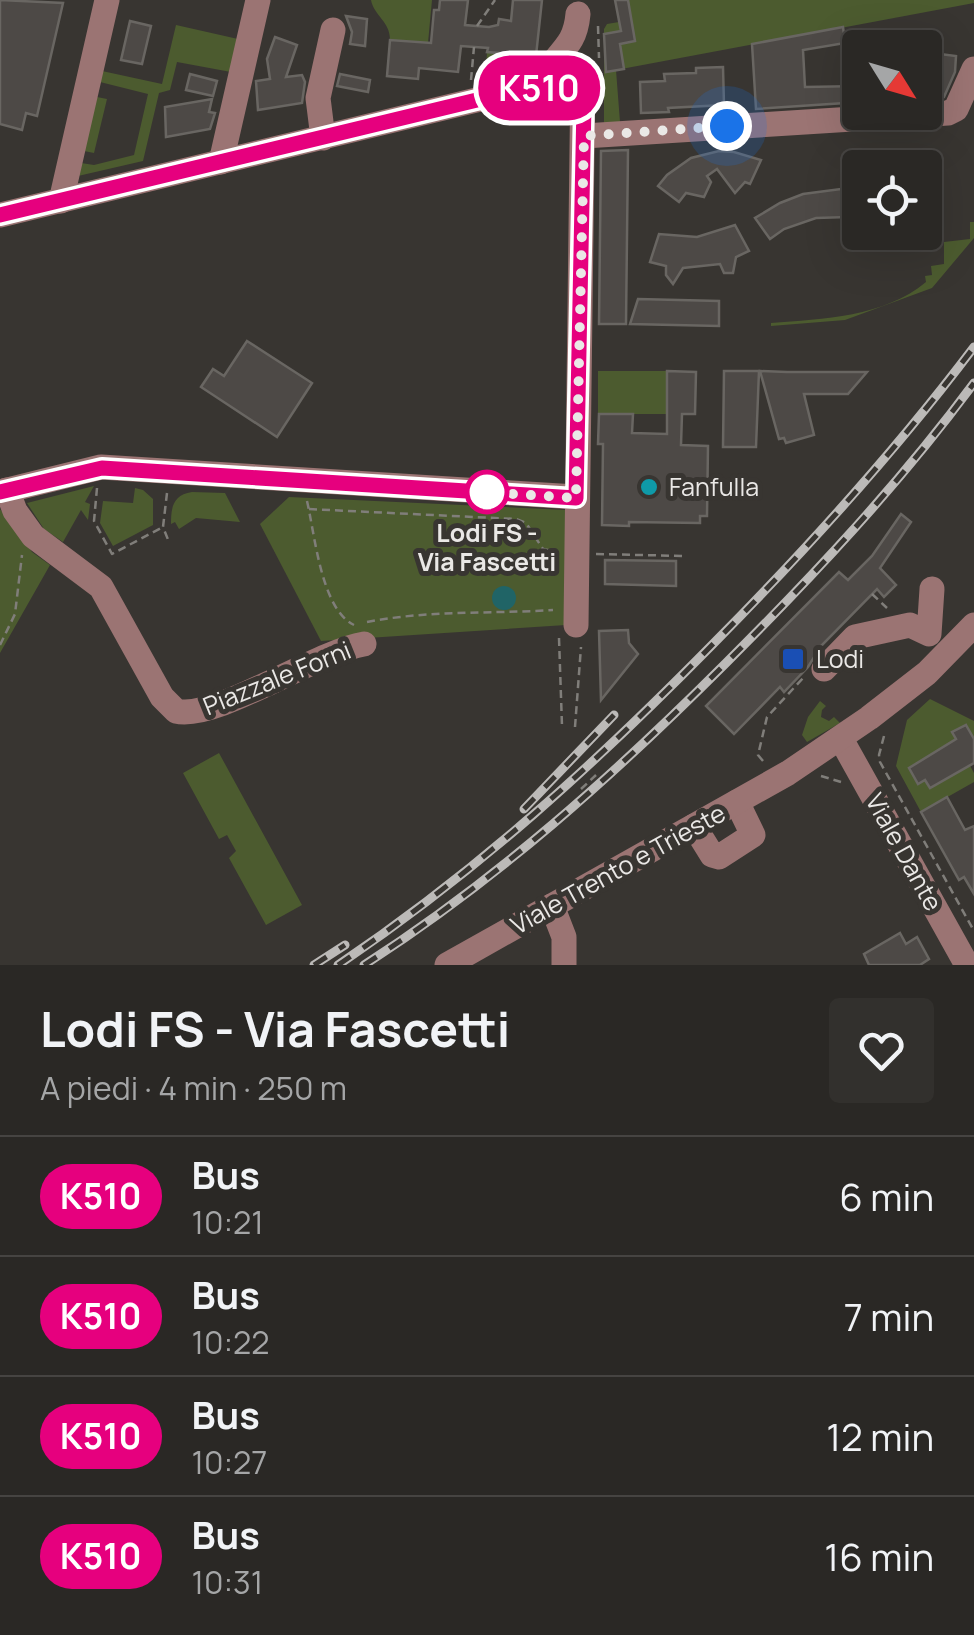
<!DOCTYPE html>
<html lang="it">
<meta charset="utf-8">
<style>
:root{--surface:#2a2825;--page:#32302d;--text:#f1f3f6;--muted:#a5a6a7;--line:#464442}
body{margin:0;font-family:Manrope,sans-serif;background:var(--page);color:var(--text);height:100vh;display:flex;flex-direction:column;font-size:38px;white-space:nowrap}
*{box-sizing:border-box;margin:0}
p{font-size:32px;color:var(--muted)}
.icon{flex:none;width:55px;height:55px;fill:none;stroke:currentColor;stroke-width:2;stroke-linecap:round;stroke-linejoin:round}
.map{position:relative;height:965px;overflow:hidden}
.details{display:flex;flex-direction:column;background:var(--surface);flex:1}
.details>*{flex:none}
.badge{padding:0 20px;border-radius:32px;font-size:35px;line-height:65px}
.needle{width:65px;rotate:127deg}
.controls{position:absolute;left:842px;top:30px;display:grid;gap:20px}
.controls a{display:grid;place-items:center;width:100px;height:100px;border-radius:10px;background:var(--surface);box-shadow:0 10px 40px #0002,0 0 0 2px var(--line);font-size:50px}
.you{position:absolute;width:50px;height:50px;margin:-25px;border:8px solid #fff;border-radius:50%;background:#1a73e8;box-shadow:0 0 0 15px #1a73e833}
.map>.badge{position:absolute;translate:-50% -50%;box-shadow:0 0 0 5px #fff}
.round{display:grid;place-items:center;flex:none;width:105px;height:105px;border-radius:10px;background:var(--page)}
.summary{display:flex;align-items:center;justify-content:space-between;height:170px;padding:0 40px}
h1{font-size:48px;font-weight:700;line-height:75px}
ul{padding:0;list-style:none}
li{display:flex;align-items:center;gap:30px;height:120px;padding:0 40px;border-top:2px solid var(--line)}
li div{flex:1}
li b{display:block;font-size:38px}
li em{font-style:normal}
li .badge{min-width:110px;font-weight:700;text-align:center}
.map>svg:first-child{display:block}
</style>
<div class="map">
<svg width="974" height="965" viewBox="0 0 974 965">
<rect width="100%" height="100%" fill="#383531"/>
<g fill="#4c5b2f">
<path d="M371,0H432L428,43L390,40C390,21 374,16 371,0Z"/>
<polygon points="615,0 974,0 974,3 616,70 620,122 604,123 604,29 607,24 619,22"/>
<polygon points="176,25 238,39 231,72 177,62 170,90 159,93 143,161 78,176 81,163 94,165 134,155 148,94 100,82 102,71 162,84"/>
<polygon points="487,52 510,54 509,64 518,65 517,69 490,75 486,68"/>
<polygon points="97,97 107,99 94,153 84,151"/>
<path d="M970,222H974V238L932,288L845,320L771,326V323C823,319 884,317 926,282L925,276L932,275L931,266L944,264V242L970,239Z"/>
<rect x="598" y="371" width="69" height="43"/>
<polygon points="94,486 85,502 90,504 88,520 81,510 63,542 44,529 27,503"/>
<polygon points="135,488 143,490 153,499 153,525 113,546 100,523 103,501 133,503"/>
<path d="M192,492L225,493L240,522L196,518L179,529L175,522L171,524C171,507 173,495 192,492Z"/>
<polygon points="289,497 566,510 566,625 321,641 260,524"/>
<polygon points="0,509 32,552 50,565 0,653"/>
<polygon points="930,699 974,721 974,739 966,725 952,733 974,773 974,782 921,812 896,766 907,720"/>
<polygon points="820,701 826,706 822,710 821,717 829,721 834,717 840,723 807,742 802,735 808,717"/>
<polygon points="219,753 302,905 266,925 229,858 236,851 227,835 219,839 183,773"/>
</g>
<circle fill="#206466" cx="504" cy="598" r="12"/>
<g fill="#4d4946" stroke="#696662" stroke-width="2.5">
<polygon points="0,0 63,3 37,116 26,113 22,130 0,124"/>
<polygon points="440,0 468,0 465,25 489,27 498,25 499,19 511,21 513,0 542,0 536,56 487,52 488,48 461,46 458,72 419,68 418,79 387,76 390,40 431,43 434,10 439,10"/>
<polygon points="615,0 628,0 635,41 620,44 624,69 606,72 604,34 621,31"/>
<polygon points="346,16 367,19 365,46 350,44 352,32"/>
<polygon points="130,21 151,26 142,64 121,60"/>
<polygon points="843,27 845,43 803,50 805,87 860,86 860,102 756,109 752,44"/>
<polygon points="275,37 297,45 286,77 302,75 305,82 302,103 258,110 256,81 270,79 267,59"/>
<polygon points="940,54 956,56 955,72 944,97 925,98 925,77 941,76"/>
<polygon points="723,67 724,105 668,108 669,112 641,113 640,82 665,81 664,74 696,73 696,68"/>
<polygon points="190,74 217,81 213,96 186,90"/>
<polygon points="340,74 370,80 368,92 337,86"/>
<polygon points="212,99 209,112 215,113 210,129 166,137 165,107"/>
<polygon points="628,150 626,324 599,324 601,151"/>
<polygon points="719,151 734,152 761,160 750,184 745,182 735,193 717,169 707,176 711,182 704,197 686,193 679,202 658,186 667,175 691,158"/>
<polygon points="841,189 860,193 860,220 848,217 816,218 784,229 770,239 755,218 780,203 803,194"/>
<polygon points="735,225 749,251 736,257 733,273 724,273 720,264 683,268 673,284 666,275 666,266 650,262 659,234 697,237"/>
<polygon points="638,299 719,301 719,326 630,324"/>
<polygon points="247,341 312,383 277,437 201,387 213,369 224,376"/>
<polygon points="667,371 696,372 695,414 682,414 681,445 708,446 707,516 700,516 700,523 629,522 629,526 602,525 603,444 598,444 599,414 633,414 632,433 667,434"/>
<polygon points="724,371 759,371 756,447 723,447"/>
<polygon points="760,371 787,372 867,372 848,394 804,394 814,435 786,443 784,438 779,439"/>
<polygon points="901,514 911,522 880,568 896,585 884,597 877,589 821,646 808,667 784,692 780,687 734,734 706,706 839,572 848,580 872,556"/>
<polygon points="605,560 676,561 676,586 605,584"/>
<polygon points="628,630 629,643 638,654 601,700 599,631"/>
<polygon points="966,725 974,739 974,763 930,788 925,780 918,784 909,768 956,739 952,732"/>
<polygon points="947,797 965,830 974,826 974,894 964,877 959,880 921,812"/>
<polygon points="900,933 906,944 917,937 929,959 920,965 869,965 864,954"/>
</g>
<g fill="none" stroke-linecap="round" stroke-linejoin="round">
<g stroke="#807e7a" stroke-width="2.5" stroke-dasharray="8 5" stroke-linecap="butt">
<polyline points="477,26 495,0"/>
<polyline points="598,26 599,58"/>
<polyline points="471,80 474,47"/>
<polyline points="97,488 94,521 112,554 163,527"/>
<polyline points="167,493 163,527 169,542"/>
<path d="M307,501C315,535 321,609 354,625"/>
<polyline points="309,509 516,519 526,523 543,549 553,551"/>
<polyline points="596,554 685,556"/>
<polyline points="872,594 887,608"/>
<path d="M367,622C429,610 490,614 553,610"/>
<polyline points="559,638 562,726"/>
<polyline points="0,645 15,614 22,555"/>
<polyline points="575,727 581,647"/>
<polyline points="884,736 879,755 880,762 974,931"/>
<polyline points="763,761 758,755 767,717 804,677"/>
<polyline points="821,776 841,782"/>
<polyline points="581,789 596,775"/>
</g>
<g stroke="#9b7473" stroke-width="25">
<path d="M524,86C541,79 545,73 556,59C569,44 576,36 578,14"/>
<polyline points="584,136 948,113 956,109 974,69"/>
<polyline points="323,138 318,98 333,30"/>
<polyline points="221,162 258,0"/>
<polyline points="61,201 107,0"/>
<path d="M0,215L510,92C536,88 571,74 583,104"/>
<path d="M7,490L15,511L33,536L101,587L162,697L176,711C216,721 315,652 364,644"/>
<polyline points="0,492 101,467 576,497"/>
<polyline points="576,625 583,71"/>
<polyline points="824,669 855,637 910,625 929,634 932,589"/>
<polyline points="841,739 967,965"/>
<polyline points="694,826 712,855 719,857 753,835 737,802"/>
<polyline points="552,906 564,937 564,965"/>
<polyline points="447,965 788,773 869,718 927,673 974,625"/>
</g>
<defs>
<g id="rail">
<polyline points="524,809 614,715"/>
<polyline points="314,965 345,945"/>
<path d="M338,965C479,870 594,765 713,644C806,550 894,453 974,347"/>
<path d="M364,965C498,879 614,775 726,663C814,575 900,483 974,383"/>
</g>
</defs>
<use href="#rail" stroke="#bcbab8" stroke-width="9"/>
<use href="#rail" stroke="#383531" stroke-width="5" stroke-dasharray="15" stroke-linecap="butt"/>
</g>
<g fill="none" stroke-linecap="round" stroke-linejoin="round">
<defs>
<path id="line" d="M0,215L510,92C536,88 571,74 584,104L576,498L102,468L0,492"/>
</defs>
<use href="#line" stroke="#fff" stroke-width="22"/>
<use href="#line" stroke="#e6007e" stroke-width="15"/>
<polyline stroke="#eae8e6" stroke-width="10" stroke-dasharray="0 18" points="487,492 482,492 576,498 584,136 727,126"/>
</g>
<circle fill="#0f9aa8" stroke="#383531" stroke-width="4" cx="649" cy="487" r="10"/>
<circle fill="#fff" stroke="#e6007e" stroke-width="5" cx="487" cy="492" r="20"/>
<rect fill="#1a4fb4" stroke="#383531" stroke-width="4" x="781" y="647" width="24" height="24" rx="5"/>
<g text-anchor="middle" stroke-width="10" stroke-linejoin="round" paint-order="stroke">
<g font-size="25" fill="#eae8e6" stroke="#383531" text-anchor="start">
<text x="669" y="496">Fanfulla</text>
<text x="816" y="668">Lodi</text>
</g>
<g font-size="25" font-weight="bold" fill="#eae8e6" stroke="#383531">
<text x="487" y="542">Lodi FS -<tspan x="487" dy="29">Via Fascetti</tspan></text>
</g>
<g font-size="25" fill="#eae8e6" stroke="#383531">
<text transform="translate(277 678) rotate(-22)" y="9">Piazzale Forni</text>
<text transform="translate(904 852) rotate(61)" y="9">Viale Dante</text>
<text transform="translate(618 869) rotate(-29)" y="9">Viale Trento e Trieste</text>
</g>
</g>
</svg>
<div class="controls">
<a><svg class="needle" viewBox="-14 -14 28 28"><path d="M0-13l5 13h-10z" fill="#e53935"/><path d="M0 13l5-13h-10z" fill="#a5a6a7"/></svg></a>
<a><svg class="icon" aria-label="locate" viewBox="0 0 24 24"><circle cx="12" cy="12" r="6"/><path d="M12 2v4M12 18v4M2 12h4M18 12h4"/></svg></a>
</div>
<div class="you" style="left:727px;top:126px"></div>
<b class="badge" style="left:539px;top:88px;background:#e6007e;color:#fff">K510</b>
</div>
<section class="details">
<div class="summary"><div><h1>Lodi FS - Via Fascetti</h1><p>A piedi · 4 min · 250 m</p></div><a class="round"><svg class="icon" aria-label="heart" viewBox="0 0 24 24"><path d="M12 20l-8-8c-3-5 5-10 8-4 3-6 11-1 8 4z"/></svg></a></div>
<ul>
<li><span class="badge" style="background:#e6007e;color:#fff">K510</span><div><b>Bus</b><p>10:21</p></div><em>6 min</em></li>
<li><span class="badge" style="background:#e6007e;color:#fff">K510</span><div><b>Bus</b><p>10:22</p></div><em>7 min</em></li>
<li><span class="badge" style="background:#e6007e;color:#fff">K510</span><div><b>Bus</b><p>10:27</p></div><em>12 min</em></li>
<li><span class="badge" style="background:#e6007e;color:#fff">K510</span><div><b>Bus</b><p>10:31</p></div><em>16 min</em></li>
</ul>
</section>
